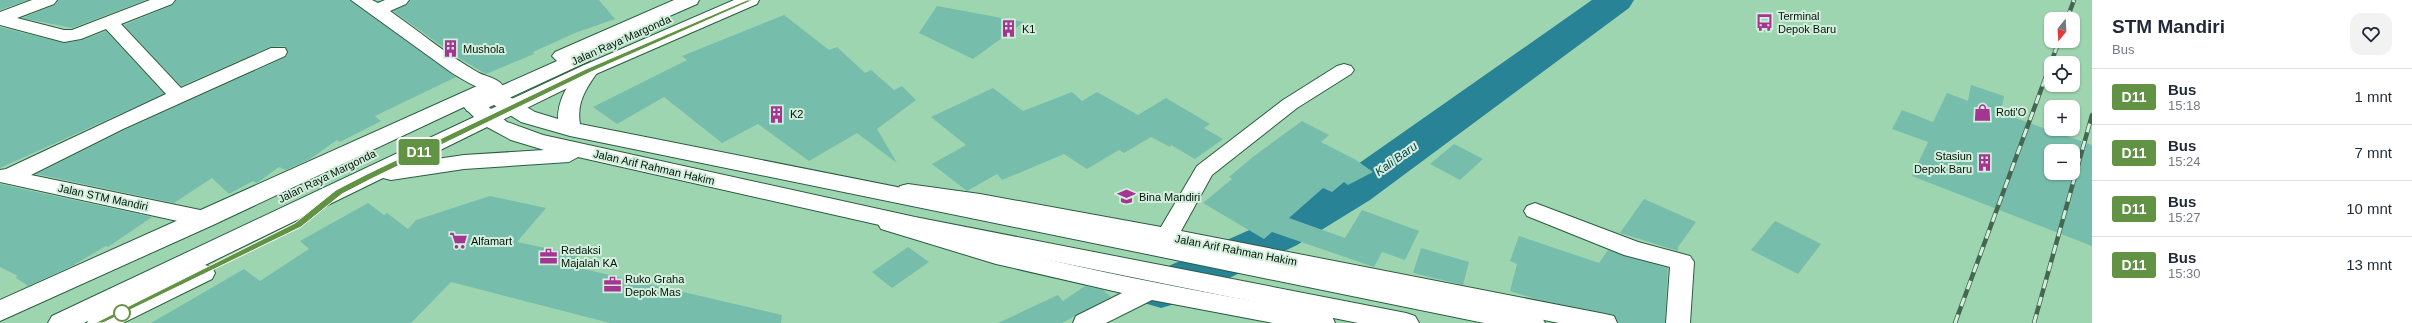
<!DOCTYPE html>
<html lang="id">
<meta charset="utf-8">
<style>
:root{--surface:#fff;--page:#f2f2f3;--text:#1f2937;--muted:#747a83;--line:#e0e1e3}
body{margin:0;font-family:Helvetica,sans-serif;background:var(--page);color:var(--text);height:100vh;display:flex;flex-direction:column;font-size:15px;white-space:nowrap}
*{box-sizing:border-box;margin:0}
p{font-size:13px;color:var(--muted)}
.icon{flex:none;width:22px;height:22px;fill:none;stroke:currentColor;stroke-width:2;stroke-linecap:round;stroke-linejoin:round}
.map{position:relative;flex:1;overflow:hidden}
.side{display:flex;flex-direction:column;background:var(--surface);width:320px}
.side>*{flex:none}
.badge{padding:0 8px;border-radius:3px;font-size:14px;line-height:26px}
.needle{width:26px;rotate:198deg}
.controls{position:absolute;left:2044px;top:12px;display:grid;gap:8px}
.controls a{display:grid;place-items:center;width:36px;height:36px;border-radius:8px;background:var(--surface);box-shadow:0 1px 3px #0004;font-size:20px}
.map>.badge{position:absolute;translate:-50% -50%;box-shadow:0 0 0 2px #fff}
.round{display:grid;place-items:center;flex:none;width:42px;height:42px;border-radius:12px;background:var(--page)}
.headline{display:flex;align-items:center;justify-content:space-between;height:68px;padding:0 20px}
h1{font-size:19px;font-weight:700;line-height:30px}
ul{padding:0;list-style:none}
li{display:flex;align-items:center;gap:12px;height:56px;padding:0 20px;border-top:1px solid var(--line)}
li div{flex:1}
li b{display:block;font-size:15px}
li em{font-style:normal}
li .badge{min-width:44px;font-weight:700;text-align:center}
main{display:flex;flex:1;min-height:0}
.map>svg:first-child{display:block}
</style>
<main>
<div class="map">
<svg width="2092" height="323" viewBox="0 0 2092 323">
<rect width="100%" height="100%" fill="#9ed5b1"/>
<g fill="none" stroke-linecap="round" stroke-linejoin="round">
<polygon fill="#298397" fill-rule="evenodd" points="1592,0 1634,0 1629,8 1370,200 1297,245 1178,303 1161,308 1144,303 1137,290 1144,277 1265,223 1338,178"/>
</g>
<g fill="#77bdab" fill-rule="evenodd">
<polygon points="0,0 28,0 0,10"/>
<polygon points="58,0 146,0 72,28 22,18 55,5"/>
<polygon points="176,0 350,0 456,77 375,116 381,121 340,142 337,140 310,159 286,170 279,167 257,183 253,181 229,194 212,178 174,203 36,174 124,130 286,57 288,53 285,46 270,47 181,86 124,25 173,5"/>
<polygon points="410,0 599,0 615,19 575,33 533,52 534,54 486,74 457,57 393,11 407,5"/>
<polygon points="937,6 1024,22 973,59 919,33"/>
<polygon points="784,15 829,50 837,47 865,73 871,70 894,90 902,86 916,100 877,129 897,163 857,133 809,161 758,124 722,143 664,97 617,124 593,107 687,60 682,56"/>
<polygon points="0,27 64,43 82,40 106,31 164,94 0,168"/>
<path d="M1971,85L2004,96L2001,113L2092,145V246L1912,176L1928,142L1892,129L1902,110L1933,122L1947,93L1968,101ZM2051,151H2073V173H2051Z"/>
<polygon points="993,88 1023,111 1072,92 1082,101 1097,92 1138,115 1166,98 1210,124 1204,128 1223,139 1195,159 1171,145 1170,147 1151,137 1124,153 1119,150 1087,169 1064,154 1002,180 997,174 967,191 932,164 966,145 931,117"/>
<polygon points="1302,121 1329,135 1321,142 1356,160 1373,172 1348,185 1344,182 1332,192 1323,188 1289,218 1345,238 1362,210 1419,231 1405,260 1382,252 1374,267 1272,232 1264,239 1203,203 1232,179 1229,177 1254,156"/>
<polygon points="1454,144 1483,159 1460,180 1430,164"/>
<polygon points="0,184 152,217 108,247 106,246 72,266 28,286 15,277 18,276 0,267"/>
<polygon points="490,196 546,208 517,242 579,255 571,266 782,315 781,323 610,323 451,282 411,323 151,323 244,269 260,281 309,249 300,241 368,203 384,215 387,213 408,229 416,220"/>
<polygon points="1644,199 1696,222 1678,247 1678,251 1620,233"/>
<polygon points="1775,221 1821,244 1798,274 1751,250"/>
<polygon points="1519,236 1599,263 1608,250 1668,268 1665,323 1618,323 1614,315 1536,299 1510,291 1517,264 1510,261"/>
<polygon points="908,247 929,262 892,288 872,272"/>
<polygon points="1421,248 1469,262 1463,285 1413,273"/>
<polygon points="1085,286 1103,290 1111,297 1062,323 998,323 1058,295 1063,301"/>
</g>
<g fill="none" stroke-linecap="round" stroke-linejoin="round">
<defs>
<g id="minor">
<polygon points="32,0 57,0 54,4 17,18 64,30 72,30 150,0 175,0 172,4 121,24 181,88 271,48 285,48 287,52 285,56 123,129 31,175 205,211 213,214 216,219 213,224 205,227 0,182 0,170 6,169 166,94 106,29 81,39 64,42 0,25 0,12"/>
<path d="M351,0H372L378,3L385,0H409L406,4L390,11C420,32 447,55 479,73C487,77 498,78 503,86L500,90C484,94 466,81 452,73Z"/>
<polygon points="1344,64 1351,66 1354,70 1351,74 1297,108 1212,175 1181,231 1605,314 1614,316 1617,323 1559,323 980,208 908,198 900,196 897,191 900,186 908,184 980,194 1161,227 1197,166 1283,100 1337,66"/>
<polygon points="1535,203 1638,242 1690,256 1694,262 1690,323 1666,323 1670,267 1624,255 1527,216 1524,211 1527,206"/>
<path d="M889,216C942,232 995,248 1050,260C1140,281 1232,297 1323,314L1332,316L1335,323H1273L1152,300L1106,323H1073L1076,316L1122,293L996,264L881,229L878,224L881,219Z"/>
</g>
<g id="primary">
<polygon points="674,0 699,0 697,4 587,52 592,57 589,61 481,111 474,112 467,111 464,106 467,101 557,61 552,56 555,52"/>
<polygon points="734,0 759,0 757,4 596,74 494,124 487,126 480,124 476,119 480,114 582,66"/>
</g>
<path id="trunk" d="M589,64L596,66L599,70C587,87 576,102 580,124L1532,313L1541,316L1545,323H1484L570,136L521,122L483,98L480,100L507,122L543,135L915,217L1406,313L1415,316L1419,323H1358L915,233L578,157L569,162L464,169L391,180L383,178L205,265L212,267L215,273L212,279L123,323H87L88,321L84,323H48L52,316L474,117L464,107L213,225L0,321V300L477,86L484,84L491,86L535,112L558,119C558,97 570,82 582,66ZM487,127L511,140L544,150L464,155L416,162Z"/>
</defs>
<use href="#minor" stroke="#295d3f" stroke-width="2"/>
<use href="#primary" stroke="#295d3f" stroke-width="2"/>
<use href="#trunk" stroke="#295d3f" stroke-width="2"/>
<use href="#minor" fill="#fff" fill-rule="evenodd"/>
<use href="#primary" fill="#fff" fill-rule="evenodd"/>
<use href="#trunk" fill="#fff" fill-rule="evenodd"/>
<defs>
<g id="rail">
<polyline points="2067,19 2074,0"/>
<polyline points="1955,323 2059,41"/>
<polyline points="2034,323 2092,115"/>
</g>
</defs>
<use href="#rail" stroke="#446751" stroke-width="4.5"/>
<use href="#rail" stroke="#d3eedc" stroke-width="3" stroke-dasharray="9" stroke-linecap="butt"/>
</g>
<polygon fill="#629344" stroke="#fff" points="747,0 753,0 591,72 371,179 342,194 301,227 103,323 95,323 295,223 336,190 365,175 586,69"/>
<defs>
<symbol id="bus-bare" viewBox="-9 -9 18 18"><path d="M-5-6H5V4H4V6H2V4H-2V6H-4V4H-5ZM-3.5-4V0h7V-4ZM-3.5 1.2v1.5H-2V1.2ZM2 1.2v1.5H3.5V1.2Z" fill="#a63592" stroke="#d3eedc" stroke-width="2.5" paint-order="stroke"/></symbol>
<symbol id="building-bare" viewBox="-9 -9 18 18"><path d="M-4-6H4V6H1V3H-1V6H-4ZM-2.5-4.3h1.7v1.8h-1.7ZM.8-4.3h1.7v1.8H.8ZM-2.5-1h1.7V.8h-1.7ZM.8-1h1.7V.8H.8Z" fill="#a63592" stroke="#d3eedc" stroke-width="2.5" paint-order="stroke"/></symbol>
<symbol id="shop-bare" viewBox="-9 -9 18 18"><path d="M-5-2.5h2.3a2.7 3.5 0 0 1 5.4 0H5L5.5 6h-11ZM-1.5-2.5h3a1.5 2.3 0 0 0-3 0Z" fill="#a63592" stroke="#d3eedc" stroke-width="2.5" paint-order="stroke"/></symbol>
<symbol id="school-bare" viewBox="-9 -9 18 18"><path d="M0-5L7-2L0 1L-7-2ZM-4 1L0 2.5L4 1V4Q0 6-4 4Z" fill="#a63592" stroke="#d3eedc" stroke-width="2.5" paint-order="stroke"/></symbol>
<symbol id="supermarket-bare" viewBox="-9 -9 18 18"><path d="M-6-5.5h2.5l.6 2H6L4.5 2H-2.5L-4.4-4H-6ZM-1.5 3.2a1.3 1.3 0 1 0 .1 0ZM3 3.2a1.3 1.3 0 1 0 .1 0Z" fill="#a63592" stroke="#d3eedc" stroke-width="2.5" paint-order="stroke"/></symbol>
<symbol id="office-bare" viewBox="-9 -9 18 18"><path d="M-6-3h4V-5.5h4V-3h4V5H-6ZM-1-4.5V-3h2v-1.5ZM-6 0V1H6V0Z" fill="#a63592" stroke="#d3eedc" stroke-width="2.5" paint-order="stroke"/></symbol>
</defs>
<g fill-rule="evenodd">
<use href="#bus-bare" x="1752" y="10" width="25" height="25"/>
<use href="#building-bare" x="996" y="16" width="25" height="25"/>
<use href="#building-bare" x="438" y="36" width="25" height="25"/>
<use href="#shop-bare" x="1970" y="100" width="25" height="25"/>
<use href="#building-bare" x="764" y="102" width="25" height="25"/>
<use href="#building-bare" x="1972" y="150" width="25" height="25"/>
<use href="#school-bare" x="1114" y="184" width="25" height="25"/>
<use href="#supermarket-bare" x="446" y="228" width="25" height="25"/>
<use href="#office-bare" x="536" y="244" width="25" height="25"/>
<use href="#office-bare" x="600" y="272" width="25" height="25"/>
</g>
<circle fill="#fff" stroke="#629344" stroke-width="2" cx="122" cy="313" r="8"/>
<g text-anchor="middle" stroke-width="4" stroke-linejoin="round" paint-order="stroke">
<g font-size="11" fill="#02160a" stroke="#d3eedc" text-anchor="start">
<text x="1778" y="20">Terminal<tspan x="1778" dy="13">Depok Baru</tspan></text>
<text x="1022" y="33">K1</text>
<text x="463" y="53">Mushola</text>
<text x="1996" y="116">Roti'O</text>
<text x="790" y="118">K2</text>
<text x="1972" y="160" text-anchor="end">Stasiun<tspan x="1972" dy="13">Depok Baru</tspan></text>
<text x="1139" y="201">Bina Mandiri</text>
<text x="471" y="245">Alfamart</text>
<text x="561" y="254">Redaksi<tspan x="561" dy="13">Majalah KA</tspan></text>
<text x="625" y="283">Ruko Graha<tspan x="625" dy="13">Depok Mas</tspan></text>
</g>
<g font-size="11" fill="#02160a" stroke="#d3eedc">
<text transform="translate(621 40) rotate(-24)" y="4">Jalan Raya Margonda</text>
<text transform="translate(654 167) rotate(13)" y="4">Jalan Arif Rahman Hakim</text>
<text transform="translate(327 176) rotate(-26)" y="4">Jalan Raya Margonda</text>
<text transform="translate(103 197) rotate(12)" y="4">Jalan STM Mandiri</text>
<text transform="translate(1236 250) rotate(11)" y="4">Jalan Arif Rahman Hakim</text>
</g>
<g font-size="12" font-style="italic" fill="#083e49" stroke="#d3eedc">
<text transform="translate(1396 159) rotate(-36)" y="4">Kali Baru</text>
</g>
</g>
</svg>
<div class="controls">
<a><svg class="needle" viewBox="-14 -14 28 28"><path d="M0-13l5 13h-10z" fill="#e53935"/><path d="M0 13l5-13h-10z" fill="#747a83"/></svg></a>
<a><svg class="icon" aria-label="locate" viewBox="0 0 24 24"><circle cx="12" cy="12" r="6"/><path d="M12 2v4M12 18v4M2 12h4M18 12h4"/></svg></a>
<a>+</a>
<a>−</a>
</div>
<b class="badge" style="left:419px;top:152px;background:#629344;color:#fff">D11</b>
</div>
<section class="side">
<div class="headline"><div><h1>STM Mandiri</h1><p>Bus</p></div><a class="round"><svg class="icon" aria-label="heart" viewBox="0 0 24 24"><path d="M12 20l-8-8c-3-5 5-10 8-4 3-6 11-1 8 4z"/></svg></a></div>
<ul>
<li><span class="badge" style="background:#629344;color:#fff">D11</span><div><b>Bus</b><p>15:18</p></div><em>1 mnt</em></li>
<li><span class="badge" style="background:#629344;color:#fff">D11</span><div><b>Bus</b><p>15:24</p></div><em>7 mnt</em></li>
<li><span class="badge" style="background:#629344;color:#fff">D11</span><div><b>Bus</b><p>15:27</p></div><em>10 mnt</em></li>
<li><span class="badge" style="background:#629344;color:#fff">D11</span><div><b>Bus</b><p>15:30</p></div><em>13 mnt</em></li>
</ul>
</section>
</main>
